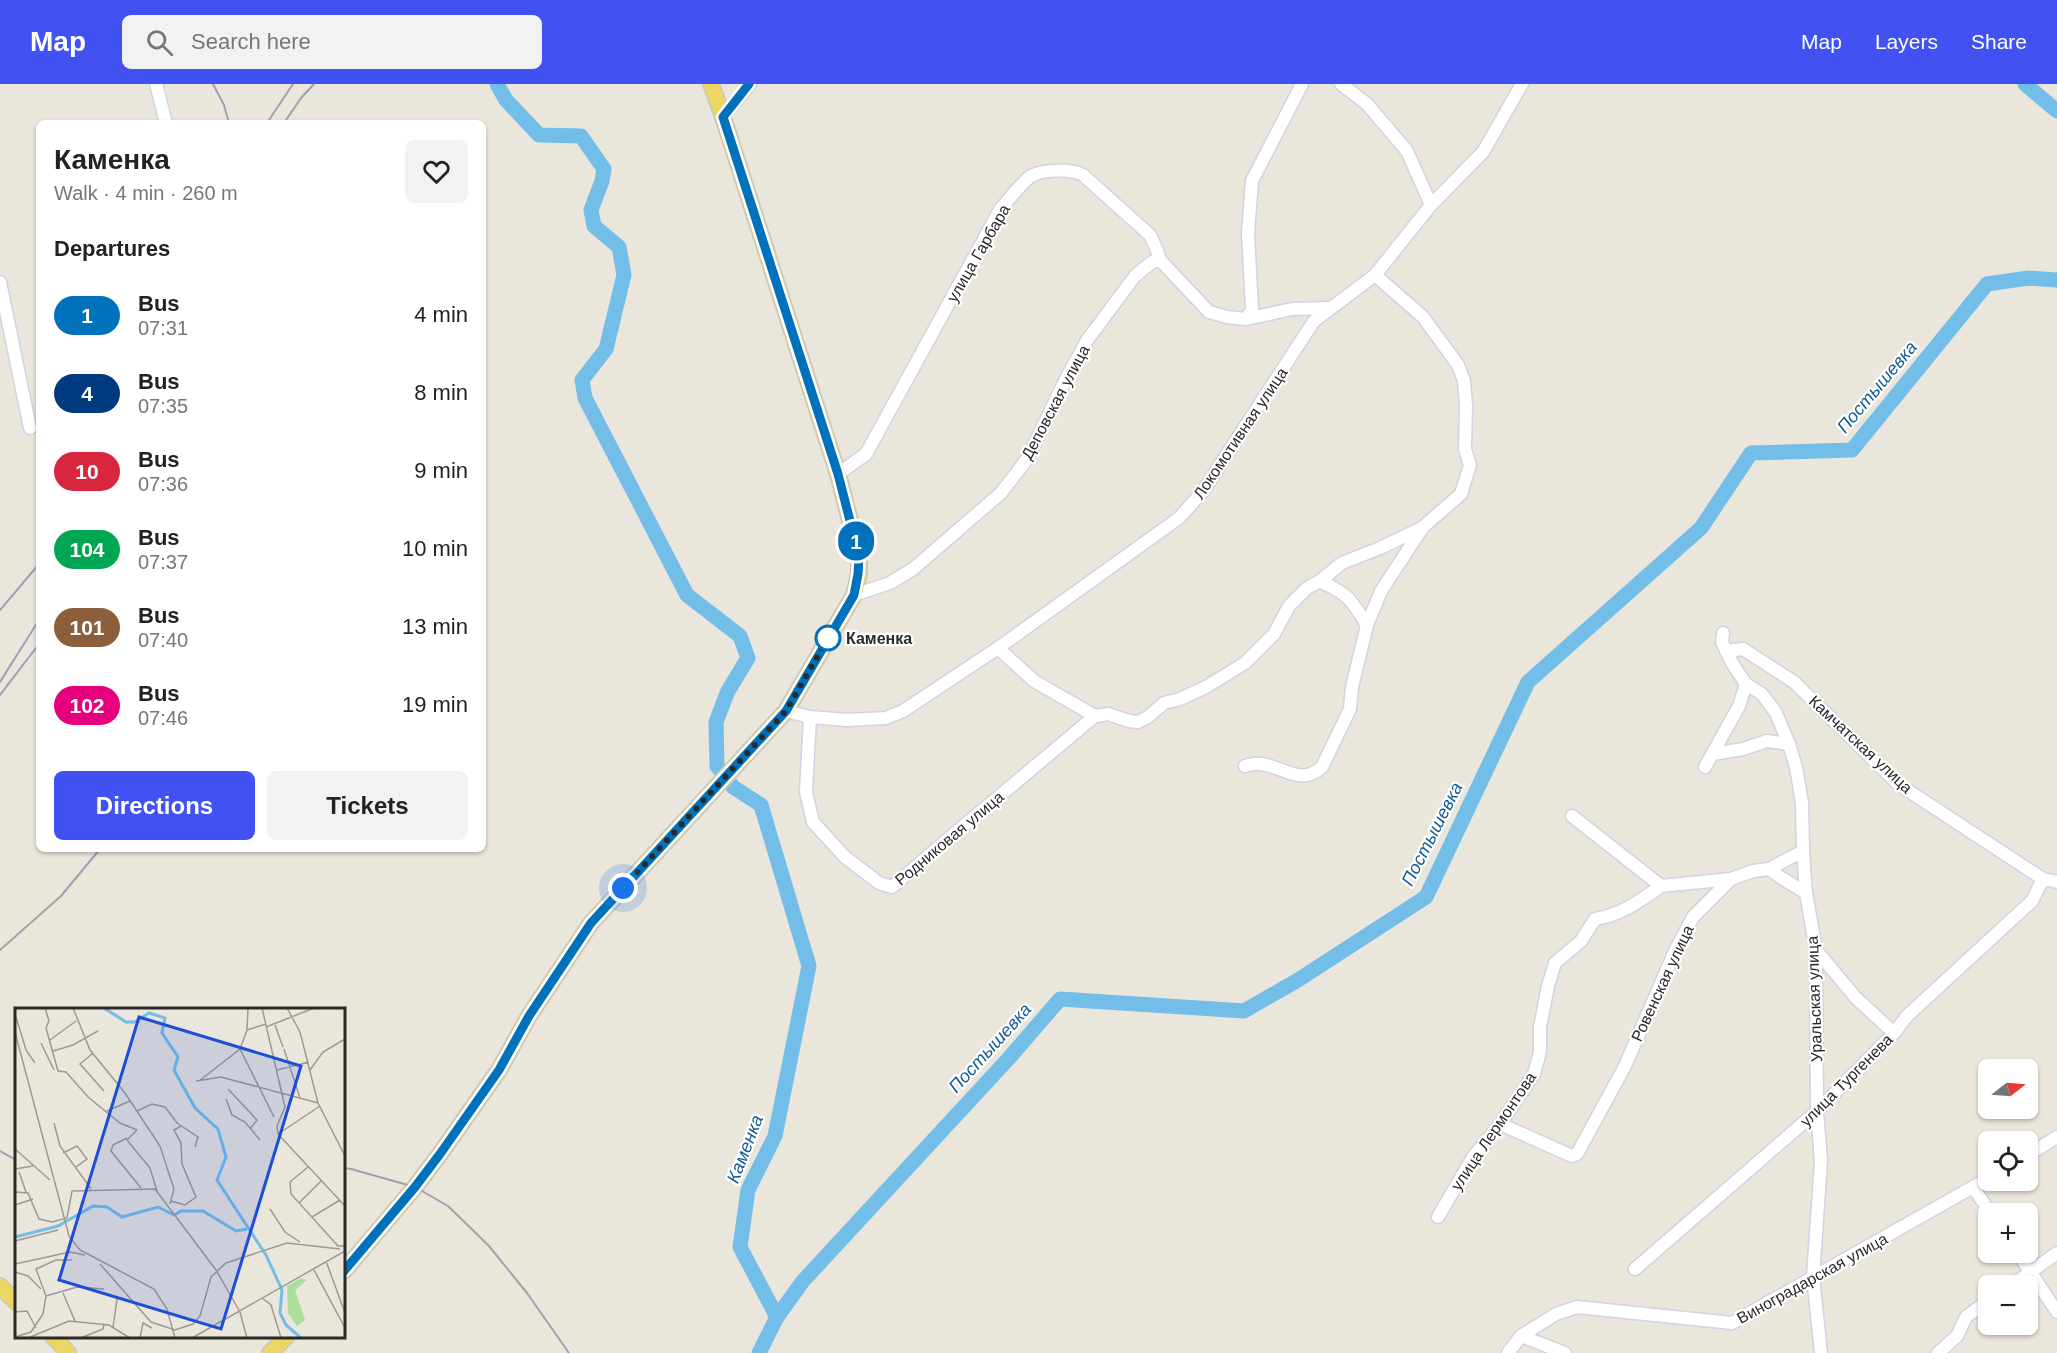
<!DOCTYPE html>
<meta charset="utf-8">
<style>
:root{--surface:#fff;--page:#f2f2f2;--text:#222;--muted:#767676;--accent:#4151f2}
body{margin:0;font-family:Arial,sans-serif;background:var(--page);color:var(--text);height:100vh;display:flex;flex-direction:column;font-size:22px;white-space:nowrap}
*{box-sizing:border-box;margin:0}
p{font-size:20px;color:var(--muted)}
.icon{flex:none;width:33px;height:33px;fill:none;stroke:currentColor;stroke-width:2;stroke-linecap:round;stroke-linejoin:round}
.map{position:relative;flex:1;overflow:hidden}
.drawer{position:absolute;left:36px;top:36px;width:450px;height:732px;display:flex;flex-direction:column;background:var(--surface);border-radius:9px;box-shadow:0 2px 4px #0004}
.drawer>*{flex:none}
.badge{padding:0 12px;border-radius:20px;font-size:21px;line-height:39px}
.needle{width:39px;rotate:73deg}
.controls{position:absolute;left:1978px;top:975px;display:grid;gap:12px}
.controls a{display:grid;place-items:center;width:60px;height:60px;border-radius:9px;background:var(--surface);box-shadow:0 2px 4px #0004;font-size:30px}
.you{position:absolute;width:30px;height:30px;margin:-15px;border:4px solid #fff;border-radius:50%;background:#1a73e8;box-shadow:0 0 0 9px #1a73e833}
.map>.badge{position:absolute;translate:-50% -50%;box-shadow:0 0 0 3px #fff}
h2{padding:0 18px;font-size:22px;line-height:54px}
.round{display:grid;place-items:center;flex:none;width:63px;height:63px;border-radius:9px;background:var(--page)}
.headline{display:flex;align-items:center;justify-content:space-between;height:102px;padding:0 18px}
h1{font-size:28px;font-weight:700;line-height:45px}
.primary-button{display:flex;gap:12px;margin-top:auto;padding:12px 18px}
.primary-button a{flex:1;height:69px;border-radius:9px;background:var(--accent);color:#fff;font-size:24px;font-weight:700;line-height:69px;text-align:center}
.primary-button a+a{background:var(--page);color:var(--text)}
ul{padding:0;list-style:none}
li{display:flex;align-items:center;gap:18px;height:78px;padding:0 18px}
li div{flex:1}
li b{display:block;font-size:22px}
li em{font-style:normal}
li .badge{min-width:66px;font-weight:700;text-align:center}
header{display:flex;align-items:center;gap:36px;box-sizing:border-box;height:84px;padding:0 30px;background:var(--accent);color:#fff}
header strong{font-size:28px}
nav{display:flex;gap:33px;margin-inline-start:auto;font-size:21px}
.search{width:420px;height:54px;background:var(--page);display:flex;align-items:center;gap:15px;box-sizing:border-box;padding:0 21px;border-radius:9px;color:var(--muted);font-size:22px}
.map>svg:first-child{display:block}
</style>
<header>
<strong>Map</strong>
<div class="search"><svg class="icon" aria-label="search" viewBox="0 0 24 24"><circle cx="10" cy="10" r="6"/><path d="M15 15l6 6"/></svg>Search here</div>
<nav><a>Map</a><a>Layers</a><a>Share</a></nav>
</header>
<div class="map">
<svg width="2057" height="1269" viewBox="0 0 2057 1269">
<rect width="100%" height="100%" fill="#ebe6db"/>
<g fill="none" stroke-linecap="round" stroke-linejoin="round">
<g stroke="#72bee9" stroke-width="15">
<polyline points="497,0 506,16 539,51 581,52 604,85 602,97 591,126 594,142 619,163 624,191 606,265 582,296 585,314 687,511 740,552 748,574 728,607 716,638 717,682 733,703 761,721 809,882 775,1052 748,1106 740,1163 777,1233"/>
<polyline points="2025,0 2057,27"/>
<polyline points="759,1269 777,1233 803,1197 1010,973 1060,915 1244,927 1298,896 1426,813 1528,598 1701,444 1751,369 1852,366 1987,200 2028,194 2057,196"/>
</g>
<defs>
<g id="minor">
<polyline points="156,0 166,39"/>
<polyline points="1341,0 1367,20 1407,67 1431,121"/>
<polyline points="723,33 750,0"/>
<polyline points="0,198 30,344"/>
<polyline points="1246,235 1252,226 1248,149 1252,97 1302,0"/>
<path d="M838,390L866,370L1001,124C1009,116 1022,98 1031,92C1044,85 1071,85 1083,91L1150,151L1156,164L1160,176"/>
<polyline points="1320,497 1342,479 1380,464 1422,444"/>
<polyline points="854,511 890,499 913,485 1001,409 1027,375 1068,291 1088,255 1135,192 1152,178 1160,176 1209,228 1227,233 1246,235 1292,225 1330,224"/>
<polyline points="1723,549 1722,558 1732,579 1746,600 1762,610 1776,629 1789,660 1796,683 1802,719 1803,767 1806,809 1816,866 1817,1027 1821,1077 1813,1193 1821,1269"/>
<polyline points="998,564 1034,597 1095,632"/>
<polyline points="1726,567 1743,565 1794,598 1898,700 2043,795 2057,798"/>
<polyline points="786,627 810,633 847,636 886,634 903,627 998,564 1179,434 1203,407 1314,237 1375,191 1431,121 1483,68 1522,0"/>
<path d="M810,633L806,708L813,738L845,773L879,799L892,803L948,755L1095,632L1108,630L1129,637L1138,638L1148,633L1164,619L1180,615L1206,603L1245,579L1274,550L1289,522L1307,504L1320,497C1349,511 1350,514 1367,541"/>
<polyline points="1713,670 1743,665 1767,657 1789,660"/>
<path d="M1245,682C1275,671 1296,707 1322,683L1350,625L1352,603L1367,541L1381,507L1423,443L1461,410L1470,381L1465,365L1466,322L1464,297L1458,281L1423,233L1375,191"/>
<polyline points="1705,683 1739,622 1746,600"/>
<polyline points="1572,732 1661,802 1731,795 1753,787 1769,785 1780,793 1806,809"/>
<polyline points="1769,785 1803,767"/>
<polyline points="1816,866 1856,914 1894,949"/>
<polyline points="1500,1040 1572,1072 1577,1070 1625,982 1675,867 1693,833 1731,795"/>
<polyline points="2028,1071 2057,1053"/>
<polyline points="1973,1103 1991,1130"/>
<path d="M1438,1133L1473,1073L1500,1040L1534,990L1540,968V943L1548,902L1555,879L1581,857L1595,835C1621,831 1640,817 1661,802"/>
<polyline points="2017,1168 2057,1228"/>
<polyline points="1635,1185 1817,1027 1894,949 1907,932 2032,817 2043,795"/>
<polyline points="2011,1202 2057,1169"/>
<polyline points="1521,1252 1565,1269"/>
<polyline points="1508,1269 1521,1252 1556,1230 1577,1223 1732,1239 1989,1094"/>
<polyline points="1938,1269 1957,1252 1966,1233 1989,1216"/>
</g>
<g id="major">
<polyline points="344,1187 415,1103 440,1070 499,986 529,932 591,839 786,627 854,511 859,490 859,472 838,390 723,33 711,0"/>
<polyline points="0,1202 16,1218"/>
<polyline points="53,1252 68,1269"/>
<polyline points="270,1269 287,1252"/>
</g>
</defs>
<use href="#minor" stroke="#d1d2e2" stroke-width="15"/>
<use href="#major" stroke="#c7c7c7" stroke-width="18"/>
<use href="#minor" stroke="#fff" stroke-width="12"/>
<use href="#major" stroke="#ebd761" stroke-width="15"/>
<g stroke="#9fa0b3" stroke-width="2">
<polyline points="213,0 224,21 229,39"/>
<polyline points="267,39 293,0"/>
<polyline points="284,39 301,14 314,0"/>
<polyline points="0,526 39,480"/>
<polyline points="0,598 39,536"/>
<polyline points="0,611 39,560"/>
<polyline points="0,866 61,812 100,765"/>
<polyline points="0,1067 16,1076"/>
<polyline points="344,1084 351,1085 415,1103 448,1122 489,1162 527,1209 569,1269"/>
</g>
</g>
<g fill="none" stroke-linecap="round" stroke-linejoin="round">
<defs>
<polyline id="line" points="344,1187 415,1103 440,1070 499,986 529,932 591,839 786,627 854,511 858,490 859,472 838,390 723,33 749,0"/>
</defs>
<use href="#line" stroke="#fff" stroke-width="14"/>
<use href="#line" stroke="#0072bc" stroke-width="9"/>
<polyline stroke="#292929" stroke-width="6" stroke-dasharray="0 10.8" points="623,804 786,627 828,554"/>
</g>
<circle fill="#fff" stroke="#0072bc" stroke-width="3" cx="828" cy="554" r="12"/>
<g text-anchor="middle" stroke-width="4.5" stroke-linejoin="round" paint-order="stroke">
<g font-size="16" fill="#292929" stroke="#fff">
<text transform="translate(978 169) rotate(-60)" y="6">улица Гарбара</text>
<text transform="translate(1055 318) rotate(-62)" y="6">Деповская улица</text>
<text transform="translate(1240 349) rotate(-56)" y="6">Локомотивная улица</text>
<text transform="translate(1861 660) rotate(43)" y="6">Камчатская улица</text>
<text transform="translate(949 754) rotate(-40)" y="6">Родниковая улица</text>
<text transform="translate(1662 899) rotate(-65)" y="6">Ровенская улица</text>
<text transform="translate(1814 915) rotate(-92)" y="6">Уральская улица</text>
<text transform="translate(1846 996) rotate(-45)" y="6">улица Тургенева</text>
<text transform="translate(1493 1047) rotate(-56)" y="6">улица Лермонтова</text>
<text transform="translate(1812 1194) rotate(-29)" y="6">Виноградарская улица</text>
</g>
<g font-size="16" font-weight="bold" fill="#292929" stroke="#fff" text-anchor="start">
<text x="846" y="560">Каменка</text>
</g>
<g font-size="18" font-style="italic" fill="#135b94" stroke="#fff">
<text transform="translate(1877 303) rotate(-50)" y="6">Постышевка</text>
<text transform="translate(1432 750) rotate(-63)" y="6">Постышевка</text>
<text transform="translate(990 964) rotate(-48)" y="6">Постышевка</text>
<text transform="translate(745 1065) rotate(-69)" y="6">Каменка</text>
</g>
</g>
<g transform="translate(15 924)">
<rect width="330" height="330" fill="#ebe6db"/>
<path d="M286,270L292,272L280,282L290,312L282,318L273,305L272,278Z" fill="#abe09a"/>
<path fill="none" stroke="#72bee9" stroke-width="3" d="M89,0L111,14H120L134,5L150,10L147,25L163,49L159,62L180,100L203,121L211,149L202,172L251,247L267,282L265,305L271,317L286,330M0,229L43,218L78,198L92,199L107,209L143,199L159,207L166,203H188L221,223L232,221"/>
<path fill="none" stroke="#9d9a94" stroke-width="1.5" d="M30,0L34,13L31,20L43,63L51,64L73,89L105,115L122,122M58,0L75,42L110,85L145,138L159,181L155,196M247,0L270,99L262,118L263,126M272,0L285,24L303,95L330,148M1,9L11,42L20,55M260,17L268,39M251,19L299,0M232,22L233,0M0,24L54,228L65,242L139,281L152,301L160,330M35,32L61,13M26,35L39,62M225,41L259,109M269,41L285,90M38,43L58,37L83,23M78,45L65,56L89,83M262,62L294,54M295,62L308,44L330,31M181,73L206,69L303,95M184,73L225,41L232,22L251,16M213,81L242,112L235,121M211,91L217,107L230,114L245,132M92,103L115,93M122,103L137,96L150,99L162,115L183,129L180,139M39,115L45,138L76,181M122,122L112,132L135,160L142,183M263,126L330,198M263,126L305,98M112,130L98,137L96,143L126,180M0,141L35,172M48,145L62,138L72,151L61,159M293,159L275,174L276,186L323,238H330M0,161L18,158M4,164L11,184M0,184L13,185L24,211L37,214L52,210L57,183L140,181L201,262L225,304M156,193L170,197L181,189L167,156L166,135L159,122L166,118M284,195L306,173M0,197L18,191M255,201L270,224L285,234M297,209L325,192M0,233L43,222M311,253L330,305M0,256L55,244L70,247M85,256L136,314L160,322L178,316L185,308L196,269L211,255L272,235L325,241M298,260L330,320M0,264L13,268L26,281M48,285L60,313M31,288L62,279L89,281M247,290L256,297L266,330M0,304L12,303L21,320M225,304L232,330M98,319L102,291M0,329L16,324L28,306L31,288L21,261L41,252H57M13,330L54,313L94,317L115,330M66,330L88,321L89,316M125,330L128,315L137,320M177,330L330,243"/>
<path fill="#1d4ed8" fill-opacity="0.15" stroke="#1d4ed8" stroke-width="3" d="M124,9L286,58L206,321L44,272Z"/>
<rect width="330" height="330" fill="none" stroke="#292929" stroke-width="3"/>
</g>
</svg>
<div class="controls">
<a><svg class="needle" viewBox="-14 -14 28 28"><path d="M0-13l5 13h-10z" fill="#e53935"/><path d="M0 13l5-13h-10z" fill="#767676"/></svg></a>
<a><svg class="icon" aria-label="locate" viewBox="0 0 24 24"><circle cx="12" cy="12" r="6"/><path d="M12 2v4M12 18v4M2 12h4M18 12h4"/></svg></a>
<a>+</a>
<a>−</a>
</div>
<div class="you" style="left:623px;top:804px"></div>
<b class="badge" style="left:856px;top:457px;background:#0072bc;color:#fff">1</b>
<section class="drawer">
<div class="headline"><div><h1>Каменка</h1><p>Walk · 4 min · 260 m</p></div><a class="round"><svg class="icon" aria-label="heart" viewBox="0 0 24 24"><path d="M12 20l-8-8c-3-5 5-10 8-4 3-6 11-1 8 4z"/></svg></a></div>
<h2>Departures</h2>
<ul>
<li><span class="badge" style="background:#0072bc;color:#fff">1</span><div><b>Bus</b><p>07:31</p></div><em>4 min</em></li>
<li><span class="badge" style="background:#003b80;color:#fff">4</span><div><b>Bus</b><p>07:35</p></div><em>8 min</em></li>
<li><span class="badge" style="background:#d7263d;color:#fff">10</span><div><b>Bus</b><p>07:36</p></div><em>9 min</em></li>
<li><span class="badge" style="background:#00a651;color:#fff">104</span><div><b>Bus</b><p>07:37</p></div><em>10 min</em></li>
<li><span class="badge" style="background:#8b5e3c;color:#fff">101</span><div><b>Bus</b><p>07:40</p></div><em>13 min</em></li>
<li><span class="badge" style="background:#e6007e;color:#fff">102</span><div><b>Bus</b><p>07:46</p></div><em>19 min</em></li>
</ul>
<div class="primary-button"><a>Directions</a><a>Tickets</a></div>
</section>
</div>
